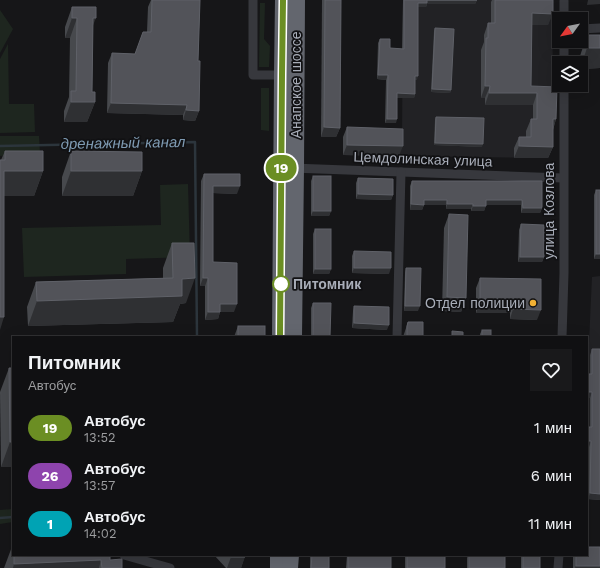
<!DOCTYPE html>
<html lang="ru">
<meta charset="utf-8">
<style>
:root{--surface:#101012;--page:#19191b;--text:#f1f3f6;--muted:#9c9d9f;--line:#303032}
body{margin:0;font-family:"Work Sans",sans-serif;background:var(--page);color:var(--text);height:100vh;display:flex;flex-direction:column;font-size:15px;white-space:nowrap}
*{box-sizing:border-box;margin:0}
p{font-size:13px;color:var(--muted)}
.icon{flex:none;width:22px;height:22px;fill:none;stroke:currentColor;stroke-width:2;stroke-linecap:round;stroke-linejoin:round}
.map{position:relative;flex:1;overflow:hidden}
.side{position:absolute;left:12px;top:336px;width:576px;height:220px;display:flex;flex-direction:column;background:var(--surface);border-radius:0px;box-shadow:0 4px 16px #0002,0 0 0 1px var(--line)}
.side>*{flex:none}
.badge{padding:0 8px;border-radius:13px;font-size:14px;line-height:26px}
.needle{width:26px;rotate:237deg}
.tools{position:absolute;left:552px;top:12px;display:grid;gap:8px}
.tools a{display:grid;place-items:center;width:36px;height:36px;border-radius:0px;background:var(--surface);box-shadow:0 4px 16px #0002,0 0 0 1px var(--line);font-size:20px}
.map>.badge{position:absolute;translate:-50% -50%;box-shadow:0 0 0 2px #fff}
.round{display:grid;place-items:center;flex:none;width:42px;height:42px;border-radius:0px;background:var(--page)}
.overview{display:flex;align-items:center;justify-content:space-between;height:68px;padding:0 16px}
h1{font-size:19px;font-weight:600;line-height:30px}
ul{padding:0;list-style:none}
li{display:flex;align-items:center;gap:12px;height:48px;padding:0 16px}
li div{flex:1}
li b{display:block;font-size:15px}
li em{font-style:normal}
li .badge{min-width:44px;font-weight:700;text-align:center}
.map>svg:first-child{display:block}
</style>
<div class="map">
<svg width="600" height="568" viewBox="0 0 600 568">
<rect width="100%" height="100%" fill="#161618"/>
<g fill="#222225">
<polygon points="403,0 553,0 552,131 548,158 399,156 400,138 402,138"/>
<polygon points="600,276 600,447 587,447 587,343 589,342 592,277"/>
</g>
<g fill="#1e261f">
<polygon points="260,3 265,3 264,39 270,46 269,67 259,67"/>
<polygon points="0,10 13,29 0,53"/>
<polygon points="8,44 9,104 34,104 35,132 0,133 0,59"/>
<polygon points="261,88 269,88 269,131 261,130"/>
<polygon points="0,136 39,136 40,153 0,156"/>
<polygon points="188,184 190,257 126,259 126,274 24,277 22,228 161,225 160,185"/>
<polygon points="13,509 13,522 0,524 0,510"/>
</g>
<g fill="none" stroke-linecap="round" stroke-linejoin="round">
<g stroke="#2c353c" stroke-width="2.5">
<polyline points="0,146 195,142 197,337"/>
<polyline points="0,518 13,517"/>
</g>
<g stroke="#37383d" stroke-width="9">
<polyline points="253,0 253,75 282,75"/>
<polyline points="564,19 564,1"/>
<polyline points="581,29 600,28"/>
<polyline points="564,63 564,41"/>
<polyline points="292,168 563,178"/>
<polyline points="397,337 401,172"/>
<polyline points="562,337 564,273 564,85"/>
<polyline points="124,555 170,568"/>
<polyline points="558,568 559,555"/>
</g>
<g stroke="#63666e" stroke-width="16">
<polyline points="280,337 282,75 283,0"/>
<polyline points="294,337 296,168 297,0"/>
<polyline points="278,568 278,555"/>
<polyline points="290,568 291,555"/>
</g>
</g>
<g fill="#47494d">
<polygon points="151,0 200,0 198,61 199,111 195,121 183,120 183,115 107,113 108,63 112,53 135,54 147,32 148,7"/>
<polygon points="322,0 341,0 340,128 336,137 321,137"/>
<polygon points="403,0 477,0 475,4 427,4 426,7 418,7 417,80 415,80 415,94 414,98 397,98 396,123 385,123 386,80 377,79 378,43 380,39 390,48 402,49"/>
<polygon points="492,0 553,0 548,25 532,25 531,86 556,119 553,130 553,147 548,158 514,158 514,148 519,137 526,137 526,131 531,119 533,119 533,105 485,105 485,98 481,98 481,50 484,42 484,35 488,23 491,23 491,2"/>
<polygon points="72,7 93,25 92,92 95,102 87,122 64,122 64,111 69,97 70,38 65,38 65,27"/>
<polygon points="435,28 451,90 450,93 431,92 434,31"/>
<polygon points="587,35 600,35 600,68 581,69 581,63 580,63 580,56"/>
<polygon points="436,117 482,147 434,145 435,119"/>
<polygon points="347,127 399,156 343,155 343,137"/>
<polygon points="5,151 43,171 34,196 4,196 1,160"/>
<polygon points="71,151 142,171 133,196 62,196 62,177"/>
<polygon points="204,174 237,194 213,193 213,262 234,312 220,312 218,319 205,320 205,286 200,286 201,181"/>
<polygon points="313,176 331,211 329,216 311,216 311,181"/>
<polygon points="358,178 393,195 391,200 356,199 356,183"/>
<polygon points="412,181 542,181 542,208 540,213 521,213 521,205 486,205 484,211 471,211 471,209 446,209 446,205 424,205 422,210 410,210 410,186"/>
<polygon points="596,190 600,259 594,259 594,195"/>
<polygon points="449,214 466,298 461,312 442,311 444,228"/>
<polygon points="521,224 544,257 542,262 518,262 519,230"/>
<polygon points="315,229 331,269 329,274 313,274 313,234"/>
<polygon points="172,243 186,303 180,304 173,322 28,326 27,307 36,282 163,278 163,268"/>
<polygon points="354,251 389,274 352,273 352,256"/>
<polygon points="406,268 418,311 404,311 405,273"/>
<polygon points="480,278 537,320 510,319 510,313 476,313 476,288"/>
<polygon points="313,303 330,337 311,337 311,308"/>
<polygon points="354,306 387,330 352,328 353,311"/>
<polygon points="408,322 423,337 403,337"/>
<polygon points="238,326 265,337 234,337"/>
<polygon points="482,330 491,337 480,337 480,334"/>
<polygon points="592,349 600,349 600,500 588,499 589,447 587,447 587,427 590,427 590,398 587,398 587,374 590,374 590,355"/>
<polygon points="9,368 13,467 1,467 0,392"/>
<polygon points="13,544 13,555 110,555 110,560 122,568 4,568"/>
<polygon points="214,555 245,555 241,568 226,568"/>
<rect x="310" y="555" width="19" height="13"/>
<polygon points="347,555 391,555 391,568 346,568"/>
<rect x="405" y="555" width="40" height="13"/>
<polygon points="468,555 469,555 505,568 467,568 467,558"/>
<rect x="521" y="555" width="19" height="13"/>
<polygon points="573,555 587,555 600,568 573,568"/>
</g>
<g fill="#2f3033">
<polygon points="427,0 477,0 475,4 427,4 426,7 417,7 418,3"/>
<polygon points="588,0 600,0 600,4 587,5"/>
<polygon points="532,13 553,14 548,25 528,25"/>
<polygon points="72,18 77,18 70,38 65,38"/>
<polygon points="93,18 96,18 88,38"/>
<polygon points="587,48 600,48 600,68 581,69 581,66"/>
<polygon points="378,75 388,75 386,80 377,79"/>
<polygon points="415,76 418,76 417,80 414,80"/>
<polygon points="485,86 490,86 485,98 481,98"/>
<polygon points="432,89 451,90 450,93 431,92"/>
<polygon points="397,93 415,94 414,98 396,98"/>
<polygon points="489,93 537,93 533,105 485,105"/>
<polygon points="71,102 95,102 87,122 64,122"/>
<polygon points="111,103 187,105 183,115 107,113"/>
<polygon points="186,110 199,111 195,121 183,120"/>
<polygon points="387,119 397,119 396,123 385,123"/>
<polygon points="553,119 556,119 552,131"/>
<polygon points="324,127 340,128 336,137 321,137"/>
<polygon points="435,143 483,144 482,147 434,145"/>
<polygon points="347,145 403,146 399,156 343,155"/>
<polygon points="519,146 553,147 548,158 514,158"/>
<polygon points="4,171 43,171 34,196 0,196"/>
<polygon points="71,171 142,171 133,196 62,196"/>
<polygon points="213,186 240,186 237,194 211,193"/>
<polygon points="358,194 393,195 391,200 356,199"/>
<polygon points="424,200 447,200 446,205 424,205 422,210 410,210 411,204"/>
<polygon points="486,200 522,200 521,205 484,205"/>
<polygon points="447,204 473,204 471,209 446,209"/>
<polygon points="473,206 486,206 484,211 471,211"/>
<polygon points="523,208 542,208 540,213 521,213"/>
<polygon points="313,211 331,211 329,216 311,216"/>
<polygon points="596,254 600,254 600,259 594,259"/>
<polygon points="520,257 544,257 542,262 518,262"/>
<polygon points="354,268 391,268 389,274 352,273"/>
<polygon points="315,269 331,269 329,274 313,274"/>
<polygon points="195,278 186,303 180,304 173,322 28,326 37,301 182,279"/>
<polygon points="203,278 208,278 205,286 200,286"/>
<polygon points="447,297 466,298 461,312 442,311"/>
<polygon points="480,303 513,303 510,313 476,313"/>
<polygon points="220,304 237,304 234,312 217,312"/>
<polygon points="405,306 420,306 418,311 404,311"/>
<polygon points="513,309 541,310 537,320 510,319"/>
<polygon points="208,312 220,312 218,319 205,320"/>
<polygon points="0,317 4,317 0,330"/>
<polygon points="354,323 389,325 387,330 352,328"/>
<polygon points="587,392 592,392 590,398 587,398"/>
<polygon points="587,441 591,441 589,447 587,447"/>
<polygon points="10,442 13,442 13,467 1,467"/>
<polygon points="590,493 600,494 600,500 588,499"/>
<polygon points="231,557 245,557 241,568 227,568"/>
<polygon points="101,560 99,568 13,568 14,564"/>
<polygon points="576,566 600,566 600,568 575,568"/>
</g>
<g fill="#525359" stroke="#5f6168">
<polygon points="152,0 200,0 198,61 200,61 199,111 186,110 187,105 111,103 112,53 135,54 143,32 151,32"/>
<polygon points="325,0 341,0 340,128 324,127"/>
<polygon points="404,0 477,0 427,0 427,3 418,3 418,76 415,76 415,94 397,93 397,119 387,119 388,75 378,75 380,39 390,39 390,48 404,49"/>
<polygon points="495,0 553,0 553,14 532,13 531,86 557,87 556,119 553,119 553,147 519,146 519,137 531,137 531,119 537,119 537,93 489,93 490,86 485,86 486,38 488,38 488,23 495,23"/>
<polygon points="72,7 96,7 96,18 93,18 92,92 95,92 95,102 71,102 71,91 76,91 77,18 72,18"/>
<polygon points="435,28 454,29 451,90 432,89"/>
<rect x="587" y="35" width="13" height="13"/>
<polygon points="436,117 484,118 483,144 435,143"/>
<polygon points="347,127 403,129 403,146 347,145"/>
<polygon points="5,151 43,151 43,171 4,171 4,317 0,317 0,160 5,160"/>
<polygon points="71,151 142,152 142,171 71,171"/>
<polygon points="204,174 240,174 240,186 213,186 213,262 237,263 237,304 220,304 220,312 208,312 208,278 203,278"/>
<rect x="313" y="176" width="18" height="35"/>
<polygon points="358,178 393,179 393,195 358,194"/>
<polygon points="412,181 542,181 542,208 523,208 522,200 486,200 486,206 473,206 473,204 447,204 447,200 424,200 424,205 411,204"/>
<rect x="596" y="190" width="4" height="64"/>
<polygon points="449,214 468,215 466,298 447,297"/>
<polygon points="521,224 544,225 544,257 520,257"/>
<rect x="315" y="229" width="16" height="40"/>
<polygon points="172,243 194,243 195,278 182,279 182,296 37,301 36,282 173,278"/>
<polygon points="354,251 391,252 391,268 354,268"/>
<polygon points="406,268 421,268 420,306 405,306"/>
<polygon points="480,278 541,279 541,310 513,309 513,303 480,303"/>
<polygon points="313,303 331,303 330,337 313,337"/>
<polygon points="354,306 389,307 389,325 354,323"/>
<polygon points="408,322 423,322 423,337 407,337 407,326"/>
<rect x="238" y="326" width="27" height="11"/>
<rect x="482" y="330" width="9" height="7"/>
<polygon points="452,331 463,332 463,337 452,337"/>
<polygon points="592,349 600,349 600,494 590,493 591,441 587,441 587,427 592,427 592,392 587,392 587,374 592,374"/>
<polygon points="9,368 13,368 13,442 10,442"/>
<polygon points="587,547 600,547 600,566 576,566 576,555 587,555"/>
<polygon points="14,555 110,555 110,560 122,559 122,568 102,568 101,560 14,564"/>
<polygon points="228,555 245,555 245,557 231,557"/>
<polygon points="312,555 329,555 329,568 311,568"/>
<rect x="348" y="555" width="43" height="13"/>
<rect x="407" y="555" width="38" height="13"/>
<rect x="469" y="555" width="36" height="13"/>
<rect x="523" y="555" width="17" height="13"/>
</g>
<g fill="none" stroke-linecap="round" stroke-linejoin="round">
<defs>
<polyline id="line" points="280,337 282,75 283,0"/>
</defs>
<use href="#line" stroke="#fff" stroke-width="9"/>
<use href="#line" stroke="#6b8e23" stroke-width="6"/>
</g>
<circle fill="#fff" stroke="#6b8e23" stroke-width="2" cx="281" cy="284" r="8"/>
<circle fill="#f2b134" stroke="#111113" stroke-width="1.5" cx="533" cy="303" r="4"/>
<g text-anchor="middle" stroke-width="3.5" stroke-linejoin="round" paint-order="stroke">
<g font-size="14" fill="#a8adb8" stroke="#111113">
<text transform="translate(296 85) rotate(-90)" y="5">Анапское шоссе</text>
<text transform="translate(423 159) rotate(2)" y="5">Цемдолинская улица</text>
<text transform="translate(549 211) rotate(-90)" y="5">улица Козлова</text>
</g>
<g font-size="14" font-weight="bold" fill="#a8adb8" stroke="#111113" text-anchor="start">
<text x="293" y="289">Питомник</text>
</g>
<g font-size="14" fill="#a8adb8" stroke="#111113" text-anchor="end">
<text x="525" y="308">Отдел полиции</text>
</g>
<g font-size="15" font-style="italic" fill="#7f9bb3" stroke="#111113">
<text transform="translate(123 143) rotate(-1)" y="5">дренажный канал</text>
</g>
</g>
</svg>
<div class="tools">
<a><svg class="needle" viewBox="-14 -14 28 28"><path d="M0-13l5 13h-10z" fill="#e53935"/><path d="M0 13l5-13h-10z" fill="#9c9d9f"/></svg></a>
<a><svg class="icon" aria-label="layers" viewBox="0 0 24 24"><path d="M12 4l9 5-9 5-9-5zM3 14l9 5 9-5"/></svg></a>
</div>
<b class="badge" style="left:281px;top:168px;background:#6b8e23;color:#fff">19</b>
<section class="side">
<div class="overview"><div><h1>Питомник</h1><p>Автобус</p></div><a class="round"><svg class="icon" aria-label="heart" viewBox="0 0 24 24"><path d="M12 20l-8-8c-3-5 5-10 8-4 3-6 11-1 8 4z"/></svg></a></div>
<ul>
<li><span class="badge" style="background:#6b8e23;color:#fff">19</span><div><b>Автобус</b><p>13:52</p></div><em>1 мин</em></li>
<li><span class="badge" style="background:#8e44ad;color:#fff">26</span><div><b>Автобус</b><p>13:57</p></div><em>6 мин</em></li>
<li><span class="badge" style="background:#00a3b4;color:#fff">1</span><div><b>Автобус</b><p>14:02</p></div><em>11 мин</em></li>
</ul>
</section>
</div>
